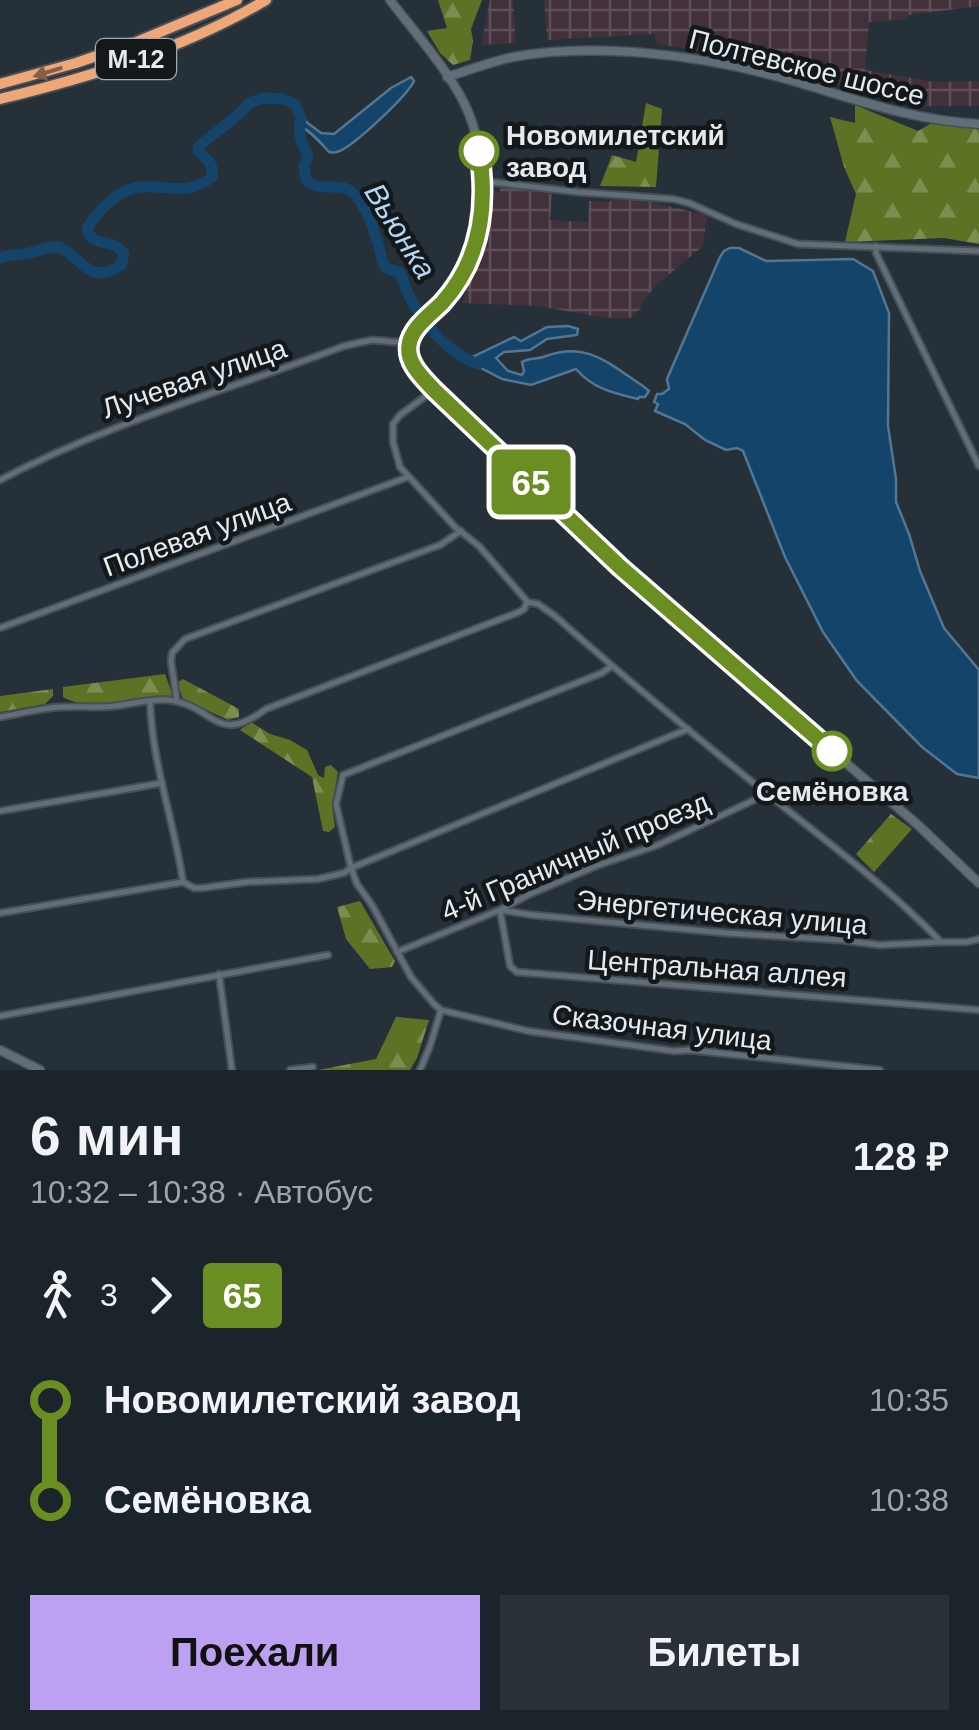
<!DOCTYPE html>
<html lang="ru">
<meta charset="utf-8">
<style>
:root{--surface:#1c242b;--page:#293037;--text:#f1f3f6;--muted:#a0a4a9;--accent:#bca0f2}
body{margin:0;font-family:Arial,sans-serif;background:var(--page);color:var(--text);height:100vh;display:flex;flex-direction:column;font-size:38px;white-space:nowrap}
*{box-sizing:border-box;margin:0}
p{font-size:32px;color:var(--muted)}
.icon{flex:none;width:55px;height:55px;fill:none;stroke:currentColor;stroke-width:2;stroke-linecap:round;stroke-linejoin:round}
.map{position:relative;height:1070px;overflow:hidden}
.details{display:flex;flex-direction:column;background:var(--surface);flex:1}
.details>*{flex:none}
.badge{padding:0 20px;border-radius:8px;font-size:35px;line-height:65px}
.map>.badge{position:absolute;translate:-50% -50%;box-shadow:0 0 0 5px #fff}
.legs{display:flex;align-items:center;gap:15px;height:110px;padding:0 30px;font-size:32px}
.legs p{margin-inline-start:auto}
.summary{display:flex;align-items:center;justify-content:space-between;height:170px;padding:0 30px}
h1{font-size:55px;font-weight:700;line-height:75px}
.primary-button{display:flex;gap:20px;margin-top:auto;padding:20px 30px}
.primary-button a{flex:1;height:115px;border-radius:0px;background:var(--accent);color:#111;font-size:40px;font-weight:700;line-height:115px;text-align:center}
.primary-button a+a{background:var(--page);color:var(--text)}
ul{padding:0 30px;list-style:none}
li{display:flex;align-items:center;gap:35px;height:100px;font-size:38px}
li i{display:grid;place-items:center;width:15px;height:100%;margin:0 12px;background:currentColor}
li i::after{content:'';width:25px;height:25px;margin:-12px;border:8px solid;border-radius:50%;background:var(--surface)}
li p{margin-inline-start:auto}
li:first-child i{background:linear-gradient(#0000 50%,currentColor 0)}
li:last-child i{background:linear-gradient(currentColor 50%,#0000 0)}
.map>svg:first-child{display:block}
</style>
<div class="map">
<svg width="979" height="1070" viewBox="0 0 979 1070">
<defs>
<pattern id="industrial-grid" width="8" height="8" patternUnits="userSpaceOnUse" patternTransform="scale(2.5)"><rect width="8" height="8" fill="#42303b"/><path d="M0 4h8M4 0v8" fill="none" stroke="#5d4e58"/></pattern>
<pattern id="forest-firs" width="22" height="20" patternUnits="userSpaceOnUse" patternTransform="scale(2.5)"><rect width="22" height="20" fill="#5e7226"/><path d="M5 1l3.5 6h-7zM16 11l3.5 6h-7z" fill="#7d8d50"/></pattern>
</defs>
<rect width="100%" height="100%" fill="#263039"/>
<g fill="url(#industrial-grid)">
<polygon points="490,0 513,0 516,43 481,45"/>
<polygon points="544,0 979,0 979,6 908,15 906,19 869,22 865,70 935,82 979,81 979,106 913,106 745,58 657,44 654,34 547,40"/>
<polygon points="504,187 552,194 550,220 588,222 589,201 610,202 611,199 651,202 697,213 707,216 703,246 654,287 642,303 640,309 631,318 606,318 538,306 462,303 488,231 493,193 500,192 500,188"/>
</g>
<g fill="url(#forest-firs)">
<polygon points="438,0 482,0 471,29 473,41 470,60 453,65 440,53 427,31 447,28"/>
<polygon points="646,103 662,109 656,187 600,186 612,155 636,162"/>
<polygon points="855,105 918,131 930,124 979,129 979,244 944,238 845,242 856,194 844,167 830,117 855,123"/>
<path d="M165,674L173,696C139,693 92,714 63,697V687Z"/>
<polygon points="183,679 239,709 239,717 228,720 183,699 177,683"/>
<polygon points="53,689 53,696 45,704 0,712 0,696"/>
<polygon points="251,722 270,734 290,740 307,750 318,775 324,778 325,767 331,765 338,772 332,806 335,827 329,832 323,831 312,777 240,730"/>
<polygon points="891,814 912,829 874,872 856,854"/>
<polygon points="360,901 395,961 392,967 370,969 346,939 337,907"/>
<polygon points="396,1017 429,1020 417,1058 410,1070 318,1070 376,1059"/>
</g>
<g fill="#15446b" stroke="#537693" stroke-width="2.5">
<path d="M411,77L414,81C407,96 352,148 337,152C334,153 331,152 329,152C321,143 310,130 299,126L301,118L321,133L334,134L391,88Z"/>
<polygon points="730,248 739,248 766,261 853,259 873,271 889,313 888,426 896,479 896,502 909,534 920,571 944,628 979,670 979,778 957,774 922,747 857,681 823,632 785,557 743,451 737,448 726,450 705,440 685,424 655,411 658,404 654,402 657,394 662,394 669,389 667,379 720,257 724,251"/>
<path d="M568,326L578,329L577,335L547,339L530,350L504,352L496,358L508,371L522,375L524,371L522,362C531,357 537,360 546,356C588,341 609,364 643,386L649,391L645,397H639L638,399C614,393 593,389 576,369L531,385L502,379L466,360L514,337L521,341L547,327Z"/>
</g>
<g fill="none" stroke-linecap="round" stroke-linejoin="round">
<path stroke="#15446b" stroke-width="11" d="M0,258C11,254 21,255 33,252C41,250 48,246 57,247C77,249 86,289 121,265L124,253C121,250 117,246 113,245C100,240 93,245 87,229C90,221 95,217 101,210C110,201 121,191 134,188C165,182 184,199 212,177C214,164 208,160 198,151L199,146L239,114L249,103L264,98L283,99L295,104L301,118C297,132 301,143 308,156L304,166L306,180C318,191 330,185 344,188C366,194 379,244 383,264L386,268L400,273C404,280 405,288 409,296C424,324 448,354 478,364"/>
<defs>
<g id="street">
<polyline points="482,181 578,192 673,199 689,203 736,224 798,244 979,251"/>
<polyline points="876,246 876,253 979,466"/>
<polyline points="434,390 400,415 393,424 393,442 400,467 455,527 479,546 526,600"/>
<path d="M0,480C110,422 229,390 344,346L372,340L409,343"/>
<path d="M527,602L538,604L555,616C624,677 695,736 766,793C826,841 888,887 941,942H967L979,939"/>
<polyline points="0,628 408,477"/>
<polyline points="612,666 602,673 343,775 336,804 351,868 357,884 372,905 411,977 434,1004 441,1010 528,1031 674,1051 690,1050 880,1070"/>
<path d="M150,701C152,764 174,820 183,882"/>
<polyline points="177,701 171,661 172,653 185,639 440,545 461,531"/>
<path d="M0,717C20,714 40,708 61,707C79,706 97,708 115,706C132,704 151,698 168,700C215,705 215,747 266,709L519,612L524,609L527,602"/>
<polyline points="0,811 162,783"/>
<polyline points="0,913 183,882 194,888 202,888 247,882 318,879 344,873 351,868 688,729"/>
<polyline points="941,942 880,945 841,940 726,933 533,915 500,910 510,966 517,972 979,1010"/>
<polyline points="397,952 500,910 528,895 596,866 658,845 767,794"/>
<polyline points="219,974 232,1070"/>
<polyline points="0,1016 328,955"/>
<polyline points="290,1070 313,1067"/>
<polyline points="420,1070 430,1046 441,1010"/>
</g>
<g id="secondary">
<path d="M390,0C415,33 454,76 469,114C476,131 479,149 481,167C487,217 477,265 442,303C431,315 411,328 409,345C406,362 423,378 434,390L636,582L918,825L979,883"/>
<path d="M447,77C469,70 491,62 513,57C595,42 699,55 779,77C847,96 907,120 979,124"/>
<polyline points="0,1050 40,1070"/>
</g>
<g id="highway">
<polyline points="0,84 76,63 134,43 237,0"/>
<path d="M0,99C91,77 185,48 266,0"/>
</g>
</defs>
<use href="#street" stroke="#464f56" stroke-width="9"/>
<use href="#secondary" stroke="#464f56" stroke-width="11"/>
<use href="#highway" stroke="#464f56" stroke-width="14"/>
<use href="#street" stroke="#616d77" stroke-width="5"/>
<use href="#secondary" stroke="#616d77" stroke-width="8"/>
<use href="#highway" stroke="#f0a778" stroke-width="10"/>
</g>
<defs><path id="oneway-solid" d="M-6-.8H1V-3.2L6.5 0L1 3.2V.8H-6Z" transform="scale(2.5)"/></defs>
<use fill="#82604a" href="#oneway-solid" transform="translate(48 72) rotate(163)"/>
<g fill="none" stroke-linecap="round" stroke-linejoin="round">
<defs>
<path id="line-1" d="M479,151C488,207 481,260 442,303C431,314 411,328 409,345C406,363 423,378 434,390L620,567L832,751"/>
</defs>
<use href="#line-1" stroke="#fff" stroke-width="22"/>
<use href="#line-1" stroke="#6b8e23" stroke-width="15"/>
</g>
<g fill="#fff" stroke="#6b8e23" stroke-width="5">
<circle cx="479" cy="151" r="18"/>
<circle cx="832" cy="751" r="18"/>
</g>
<g text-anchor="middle" stroke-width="9" stroke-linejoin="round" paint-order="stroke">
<rect fill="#13181b" stroke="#a5abb0" stroke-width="2.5" x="96" y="39" width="80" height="40" rx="8"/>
<g font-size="25" font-weight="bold" fill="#e4eaf0">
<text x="136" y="68">М-12</text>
</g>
<g font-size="28" fill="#e4eaf0" stroke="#13181b">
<text transform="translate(807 67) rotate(14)" y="10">Полтевское шоссе</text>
<text transform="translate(194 378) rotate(-19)" y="10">Лучевая улица</text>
<text transform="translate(197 534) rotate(-20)" y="10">Полевая улица</text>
<text transform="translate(575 856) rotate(-23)" y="10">4-й Граничный проезд</text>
<text transform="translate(722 912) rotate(5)" y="10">Энергетическая улица</text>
<text transform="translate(717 968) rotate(4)" y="10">Центральная аллея</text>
<text transform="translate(662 1027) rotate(7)" y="10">Сказочная улица</text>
</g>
<g font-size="28" font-weight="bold" fill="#e4eaf0" stroke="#13181b" text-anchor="start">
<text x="506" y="145">Новомилетский<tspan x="506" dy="32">завод</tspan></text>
<text x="832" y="801" text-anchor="middle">Семёновка</text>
</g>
<g font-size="30" font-style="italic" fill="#b6d5f3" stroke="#13181b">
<text transform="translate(400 231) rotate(58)" y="10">Вьюнка</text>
</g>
</g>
</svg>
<b class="badge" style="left:531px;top:482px;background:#6b8e23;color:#fff">65</b>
</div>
<section class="details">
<div class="summary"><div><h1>6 мин</h1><p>10:32 – 10:38 · Автобус</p></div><b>128 ₽</b></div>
<div class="legs"><svg class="icon" aria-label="walk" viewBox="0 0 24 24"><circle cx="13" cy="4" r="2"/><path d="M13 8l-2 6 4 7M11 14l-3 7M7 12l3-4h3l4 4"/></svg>3<svg class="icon" aria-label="forward" viewBox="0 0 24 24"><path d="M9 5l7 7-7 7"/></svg><b class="badge" style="background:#6b8e23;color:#fff">65</b></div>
<ul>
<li><i style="color:#6b8e23"></i><b>Новомилетский завод</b><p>10:35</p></li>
<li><i style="color:#6b8e23"></i><b>Семёновка</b><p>10:38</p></li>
</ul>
<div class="primary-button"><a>Поехали</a><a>Билеты</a></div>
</section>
